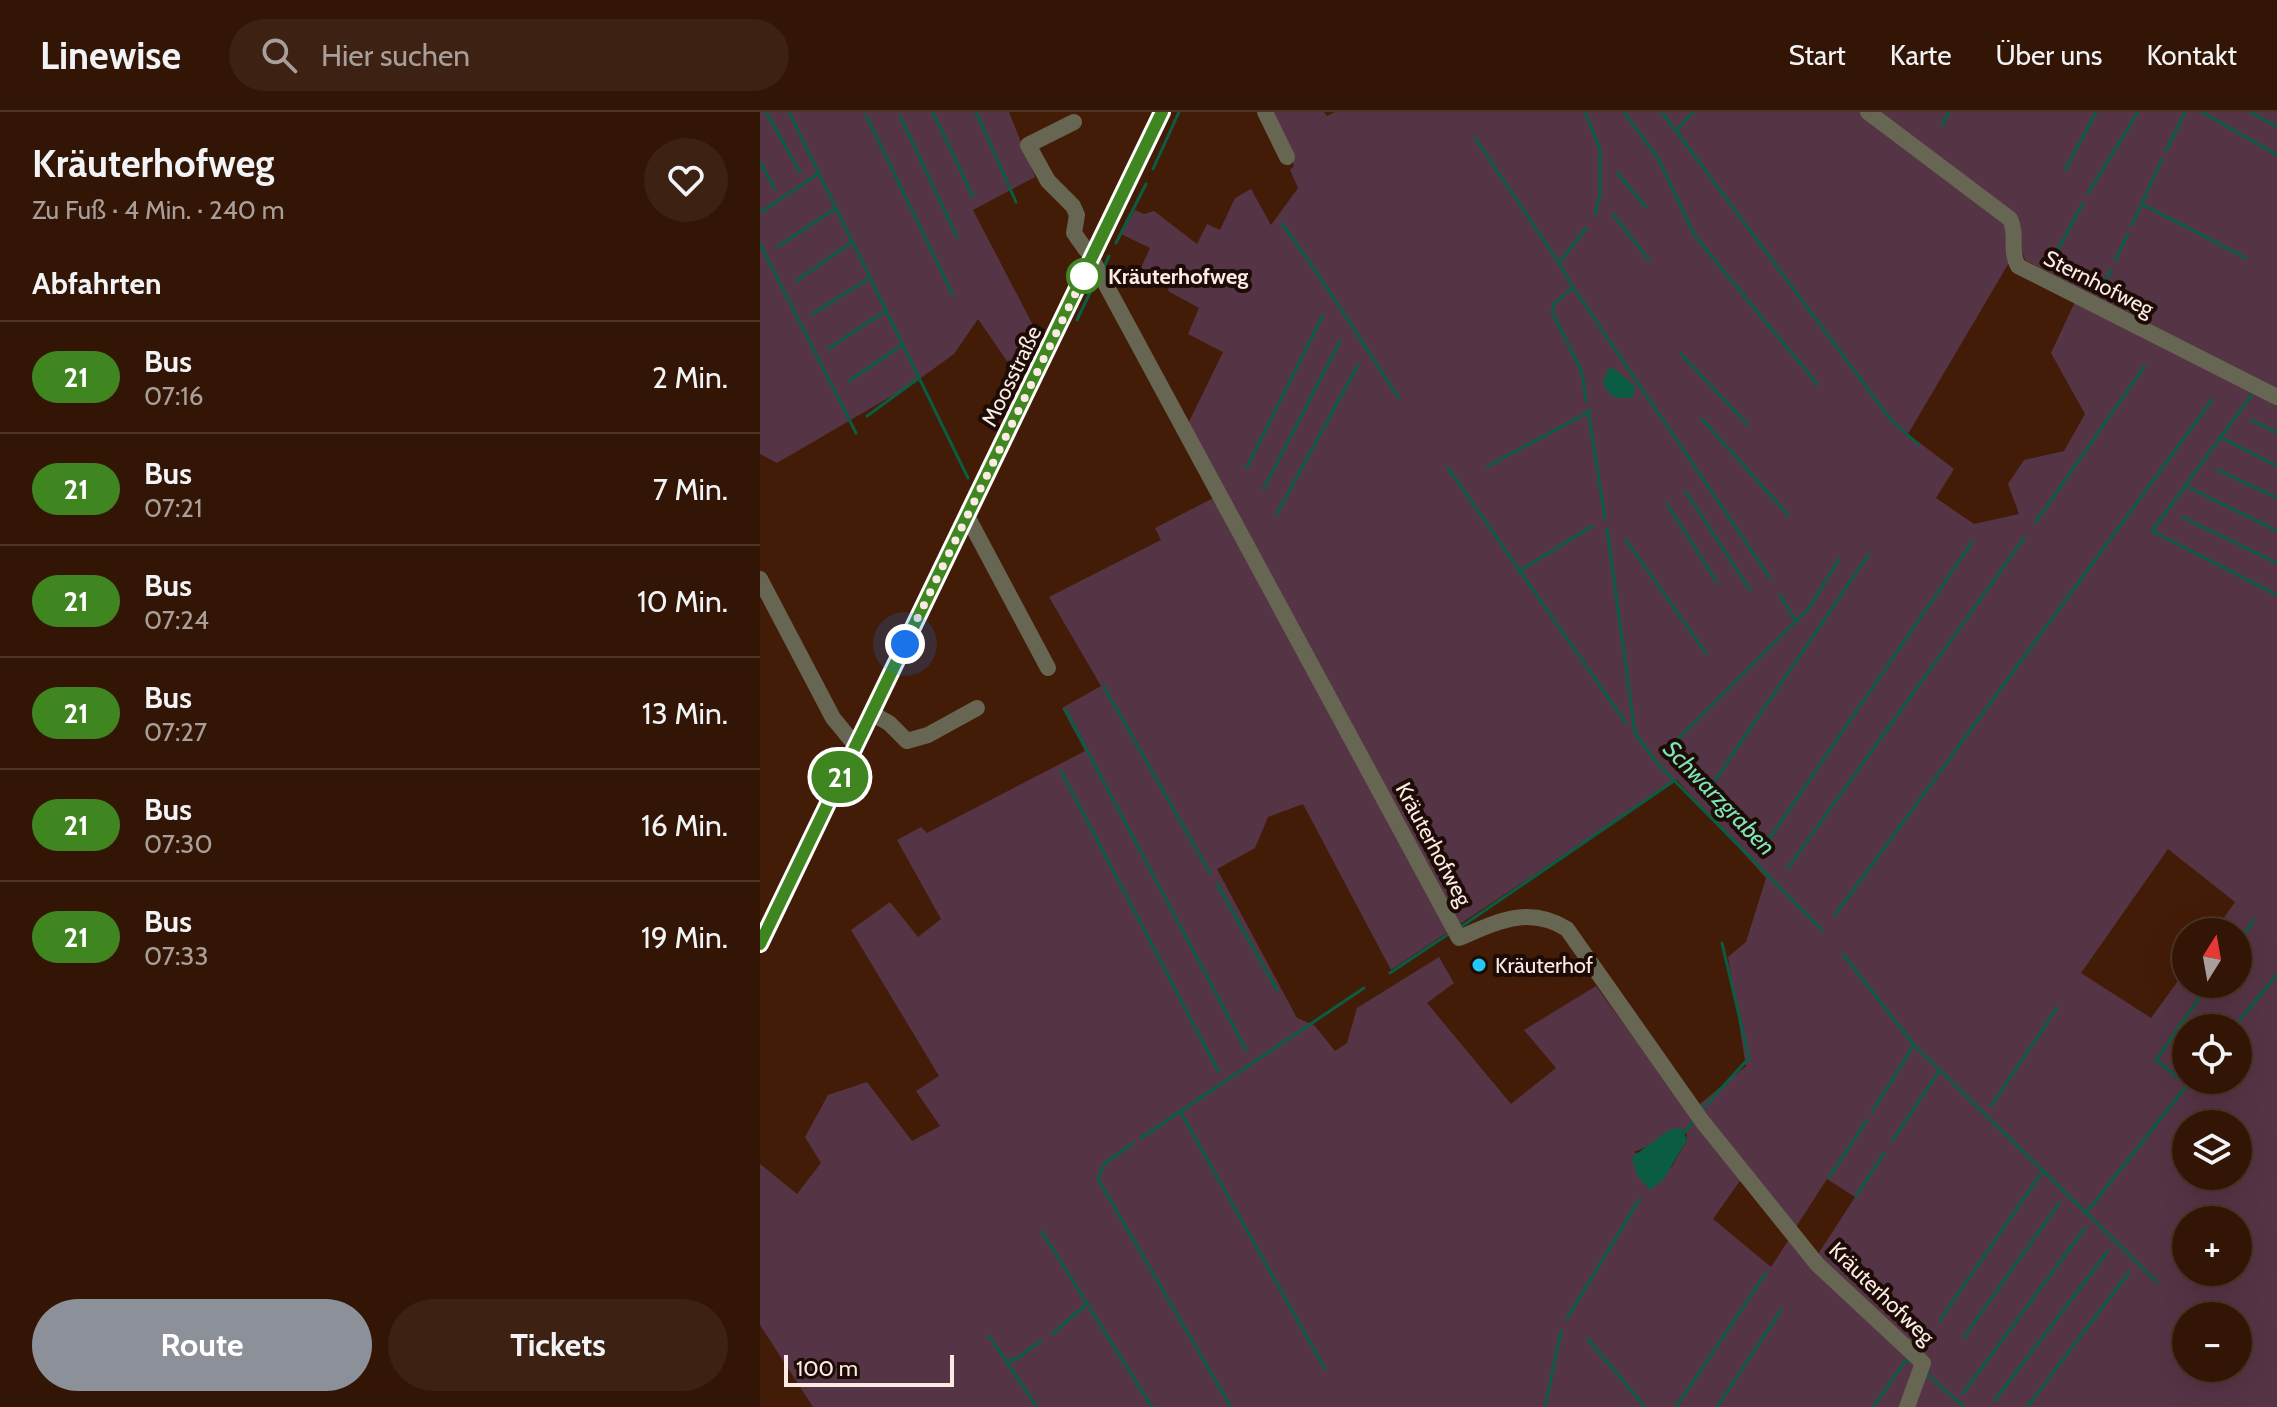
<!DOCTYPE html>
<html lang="de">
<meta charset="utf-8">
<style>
:root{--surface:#321505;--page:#3d2213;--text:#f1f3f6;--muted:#a89f9a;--line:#4d3427;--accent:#8c9099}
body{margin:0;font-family:Cabin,sans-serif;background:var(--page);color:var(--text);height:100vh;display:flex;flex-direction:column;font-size:30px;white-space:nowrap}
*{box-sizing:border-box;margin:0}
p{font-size:26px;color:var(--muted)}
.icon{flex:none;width:44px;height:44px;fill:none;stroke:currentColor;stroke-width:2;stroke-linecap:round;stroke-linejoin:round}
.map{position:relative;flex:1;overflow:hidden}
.drawer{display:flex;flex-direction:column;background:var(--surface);width:760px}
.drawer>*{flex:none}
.badge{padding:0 16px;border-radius:26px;font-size:28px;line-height:52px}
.needle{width:52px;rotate:11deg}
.controls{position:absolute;left:1412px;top:806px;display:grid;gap:16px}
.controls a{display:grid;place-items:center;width:80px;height:80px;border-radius:50%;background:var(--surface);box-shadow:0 8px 32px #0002,0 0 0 2px var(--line);font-size:40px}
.scale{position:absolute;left:24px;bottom:20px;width:170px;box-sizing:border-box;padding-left:8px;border:4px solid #fbebe4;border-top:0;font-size:22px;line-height:28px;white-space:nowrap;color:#fbebe4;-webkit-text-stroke:6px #1d0c05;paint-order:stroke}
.you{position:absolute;width:40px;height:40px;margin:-20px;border:6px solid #fff;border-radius:50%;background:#1a73e8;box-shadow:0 0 0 12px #1a73e833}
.map>.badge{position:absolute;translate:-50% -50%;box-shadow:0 0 0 4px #fff}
h2{padding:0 32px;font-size:30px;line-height:72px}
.round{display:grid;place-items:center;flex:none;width:84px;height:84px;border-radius:42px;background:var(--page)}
.head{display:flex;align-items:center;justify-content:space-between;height:136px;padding:0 32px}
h1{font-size:38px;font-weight:700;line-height:60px}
.action{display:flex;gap:16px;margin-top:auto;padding:16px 32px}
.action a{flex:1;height:92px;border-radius:48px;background:var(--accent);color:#fff;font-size:32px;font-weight:700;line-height:92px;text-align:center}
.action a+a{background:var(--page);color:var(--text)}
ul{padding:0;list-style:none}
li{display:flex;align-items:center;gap:24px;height:112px;padding:0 32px;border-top:2px solid var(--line)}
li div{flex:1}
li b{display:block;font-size:30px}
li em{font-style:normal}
li .badge{min-width:88px;font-weight:700;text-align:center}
header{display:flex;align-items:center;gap:48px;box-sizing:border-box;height:112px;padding:0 40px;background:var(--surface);border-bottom:2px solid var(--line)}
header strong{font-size:38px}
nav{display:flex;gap:44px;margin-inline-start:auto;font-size:28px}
.search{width:560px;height:72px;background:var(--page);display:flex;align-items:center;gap:20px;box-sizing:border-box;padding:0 28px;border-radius:44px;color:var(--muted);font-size:30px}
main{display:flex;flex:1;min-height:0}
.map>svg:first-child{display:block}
</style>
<header>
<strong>Linewise</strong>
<div class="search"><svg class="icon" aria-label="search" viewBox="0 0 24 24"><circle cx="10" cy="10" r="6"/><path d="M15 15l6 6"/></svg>Hier suchen</div>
<nav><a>Start</a><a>Karte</a><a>Über uns</a><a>Kontakt</a></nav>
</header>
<main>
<section class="drawer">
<div class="head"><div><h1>Kräuterhofweg</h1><p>Zu Fuß · 4 Min. · 240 m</p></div><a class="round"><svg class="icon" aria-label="heart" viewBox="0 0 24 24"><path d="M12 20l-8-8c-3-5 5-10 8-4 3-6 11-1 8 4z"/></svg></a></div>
<h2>Abfahrten</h2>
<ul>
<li><span class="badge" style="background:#3f8621;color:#fff">21</span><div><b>Bus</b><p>07:16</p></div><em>2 Min.</em></li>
<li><span class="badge" style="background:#3f8621;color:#fff">21</span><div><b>Bus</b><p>07:21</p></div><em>7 Min.</em></li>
<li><span class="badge" style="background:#3f8621;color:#fff">21</span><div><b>Bus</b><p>07:24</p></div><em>10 Min.</em></li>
<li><span class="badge" style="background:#3f8621;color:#fff">21</span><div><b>Bus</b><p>07:27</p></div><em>13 Min.</em></li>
<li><span class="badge" style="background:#3f8621;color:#fff">21</span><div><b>Bus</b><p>07:30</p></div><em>16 Min.</em></li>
<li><span class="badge" style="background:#3f8621;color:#fff">21</span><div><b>Bus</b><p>07:33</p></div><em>19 Min.</em></li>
</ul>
<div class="action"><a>Route</a><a>Tickets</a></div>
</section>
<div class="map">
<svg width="1517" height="1295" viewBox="0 0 1517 1295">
<rect width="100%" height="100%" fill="#431c07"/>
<g fill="#553446" fill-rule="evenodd">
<polygon points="0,0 249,0 275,65 213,98 276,219 254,259 218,207 194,242 154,271 17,351 0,342"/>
<path d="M510,0H564L567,4L575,0H1517V1295H53L0,1213V1052L37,1082L61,1051L45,1025L68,983L107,970L152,1029L180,1014L156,979L179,964L91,818L130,790L158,825L181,807L137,728L161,715L167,721L325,639L302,596L341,574L289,485L401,428L395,416L465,380L428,312L463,240L428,222L439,196L408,179L410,170L381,156L390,136L361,122L375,98L384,102L394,99L437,132L447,112L460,118L475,86L491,77L511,113L538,76L530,58L534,54ZM1260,132L1265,148L1321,177L1291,241L1325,302L1304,339L1264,348L1248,372L1259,402L1214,412L1176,386L1194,357L1148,322ZM917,668L1006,766L986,830L968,845L986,954L929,1001L836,874L764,918L796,956L751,992L667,891L694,871L679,845L597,896L587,931L575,939L554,913L537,906L457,757L495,736L508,705L543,692L631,858ZM1408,737L1475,790L1454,820H1478V872H1426V858L1391,906L1321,861ZM1426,916H1478V968H1426ZM1426,1012H1478V1064H1426ZM926,1019L927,1028L911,1056L874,1040ZM987,1059L1034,1118L1067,1067L1095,1085L1053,1150L1032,1123L1011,1155L953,1107ZM1426,1108H1478V1160H1426ZM1426,1204H1478V1256H1426Z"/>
</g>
<g fill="#0a5d43">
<path d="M853,256L875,274L873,285C857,288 850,286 843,271L848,257Z"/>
<polygon points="922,1016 927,1028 903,1068 890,1078 877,1063 872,1045 909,1018"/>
</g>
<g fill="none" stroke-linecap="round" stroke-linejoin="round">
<g stroke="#0a5d43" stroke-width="3">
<polyline points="6,0 40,60"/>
<polyline points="29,0 208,366"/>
<polyline points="173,0 213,85"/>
<polyline points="216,0 256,90"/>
<polyline points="825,0 840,37 840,83 835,102"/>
<polyline points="864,0 898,46 935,124 1057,272"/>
<polyline points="902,0 1131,308 1159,333"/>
<polyline points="1442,0 1517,43"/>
<polyline points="1491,0 1517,15"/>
<polyline points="106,3 193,183"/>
<polyline points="140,4 197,125"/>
<polyline points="1182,13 1189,0"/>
<polyline points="917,18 933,0"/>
<polyline points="715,26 799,151"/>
<polyline points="1406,39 1425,0"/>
<polyline points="0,50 15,77"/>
<polyline points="393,57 419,0"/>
<polyline points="1305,58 1336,0"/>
<polyline points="857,61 886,95"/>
<polyline points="1328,81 1378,0"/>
<polyline points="1382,92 1486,146"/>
<polyline points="0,101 59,61"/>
<polyline points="853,102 889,148"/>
<path d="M522,112C564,167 600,228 639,286"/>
<polyline points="1372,113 1402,47"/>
<polyline points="826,116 799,151 813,175 794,192 792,200 822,260 826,289"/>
<polyline points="356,131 386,72"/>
<polyline points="0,132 96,321"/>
<polyline points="17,135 76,96"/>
<polyline points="1296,141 1323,91"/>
<polyline points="1355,148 1368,122"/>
<polyline points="344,155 349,144"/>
<polyline points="1346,168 1351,158"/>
<polyline points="36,169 92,130"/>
<polyline points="813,175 1010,466"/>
<polyline points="52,202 110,166"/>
<polyline points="317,208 336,168"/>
<polyline points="68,237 127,198"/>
<polyline points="921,242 988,313"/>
<polyline points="89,269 142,233"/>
<polyline points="1493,281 1392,419 1517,483"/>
<polyline points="828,297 845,407"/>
<polyline points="107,304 159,266"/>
<polyline points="942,307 1028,403"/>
<polyline points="1491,308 1517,321"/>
<polyline points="1460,325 1517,354"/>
<polyline points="728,354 829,300"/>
<polyline points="487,355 563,203"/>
<polyline points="688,356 866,611"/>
<polyline points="1458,358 1517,386"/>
<polyline points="1426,374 1517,419"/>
<polyline points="504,376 580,229"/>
<polyline points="926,380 990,478"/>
<polyline points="907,392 957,470"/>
<polyline points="516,403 598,253"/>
<polyline points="1422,405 1517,451"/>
<polyline points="1275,411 1384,255"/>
<polyline points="847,417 875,621 896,650 1062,818"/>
<polyline points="866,428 946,541"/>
<polyline points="758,460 832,414"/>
<polyline points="1020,483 1035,508"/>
<polyline points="344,575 450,761"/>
<polyline points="305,597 486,938"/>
<polyline points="917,628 1049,496 1079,447"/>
<polyline points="301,659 458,959"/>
<polyline points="949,677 1109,442"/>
<polyline points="1005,733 1212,430"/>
<polyline points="1027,757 1265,425"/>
<polyline points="457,772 517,878"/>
<polyline points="1075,803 1452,288"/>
<polyline points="702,814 914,669"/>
<polyline points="1478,831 1494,808"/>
<polyline points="1083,842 1154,933 1397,1170"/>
<polyline points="630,861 690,821"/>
<polyline points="1473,916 1517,863"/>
<polyline points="1427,972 1396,948 1449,872"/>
<polyline points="1231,994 1297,896"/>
<polyline points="941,998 989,946 962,831"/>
<polyline points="420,999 565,1257"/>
<polyline points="1112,1000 1154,933"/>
<polyline points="925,1020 933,1010"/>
<polyline points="381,1026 604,876"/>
<polyline points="1132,1029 1179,959"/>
<polyline points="373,1031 345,1051 338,1067 471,1295"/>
<polyline points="1069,1065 1107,1008"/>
<polyline points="1096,1084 1124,1041"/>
<polyline points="1326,1101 1431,968"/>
<polyline points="282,1120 392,1295"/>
<polyline points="807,1206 879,1088"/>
<polyline points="1180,1208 1282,1060"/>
<polyline points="292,1222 326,1193"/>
<polyline points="229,1224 277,1295"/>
<polyline points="1204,1225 1299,1091"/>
<polyline points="828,1227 885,1295"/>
<polyline points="247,1248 255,1248 281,1229"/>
<polyline points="1167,1262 1204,1295"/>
<polyline points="1203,1281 1325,1116"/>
<polyline points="1235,1288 1348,1139"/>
<polyline points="785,1295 801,1219"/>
<polyline points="916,1295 1006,1161"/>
<polyline points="957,1295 1021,1198"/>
<polyline points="1113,1295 1145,1249 1149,1249"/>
<polyline points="1267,1295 1369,1160"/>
</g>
<g stroke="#676652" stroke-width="16">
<polyline points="505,0 527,45"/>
<path d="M1108,0L1250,107C1258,123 1249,138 1258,154L1517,285"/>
<polyline points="314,10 268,33 288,69 313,94 317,103 314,121 326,138 335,142"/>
<path d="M332,147L699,826C737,810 768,793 807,817L942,1009L1057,1152L1163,1251L1147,1295"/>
<polyline points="207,404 288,556"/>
<polyline points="0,467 73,606 96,634"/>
<polyline points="111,601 129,611 147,629 168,623 217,596"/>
<polyline points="0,832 402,0"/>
</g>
</g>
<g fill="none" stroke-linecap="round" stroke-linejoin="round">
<defs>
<polyline id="line" points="0,832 402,0"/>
</defs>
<use href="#line" stroke="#fff" stroke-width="18"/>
<use href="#line" stroke="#3f8621" stroke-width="12"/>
<polyline stroke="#fbebe4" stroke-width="8" stroke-dasharray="0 14.4" points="145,532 324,164"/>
</g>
<circle fill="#fff" stroke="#3f8621" stroke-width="4" cx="324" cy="164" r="16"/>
<circle fill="#20c9fd" stroke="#1d0c05" stroke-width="3" cx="719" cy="853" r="8"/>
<g text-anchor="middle" stroke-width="8" stroke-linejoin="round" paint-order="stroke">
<g font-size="22" font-weight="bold" fill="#fbebe4" stroke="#1d0c05" text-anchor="start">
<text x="348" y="172">Kräuterhofweg</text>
</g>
<g font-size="22" fill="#fbebe4" stroke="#1d0c05">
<text transform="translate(1339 171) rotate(27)" y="8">Sternhofweg</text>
<text transform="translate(251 264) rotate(-64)" y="8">Moosstraße</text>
<text transform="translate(674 732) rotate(62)" y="8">Kräuterhofweg</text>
<text transform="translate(1122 1181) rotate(44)" y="8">Kräuterhofweg</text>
</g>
<g font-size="22" fill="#fbebe4" stroke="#1d0c05" text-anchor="start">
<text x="735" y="861">Kräuterhof</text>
</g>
<g font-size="24" font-style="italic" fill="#7ce4ba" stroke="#1d0c05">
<text transform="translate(959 686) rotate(46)" y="8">Schwarzgraben</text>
</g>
</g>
</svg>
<div class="controls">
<a><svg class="needle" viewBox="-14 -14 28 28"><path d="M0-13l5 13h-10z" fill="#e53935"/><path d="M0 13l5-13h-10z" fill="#a89f9a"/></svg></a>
<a><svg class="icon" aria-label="locate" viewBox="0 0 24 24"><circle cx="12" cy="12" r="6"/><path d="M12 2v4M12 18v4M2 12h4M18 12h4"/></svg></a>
<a><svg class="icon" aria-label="layers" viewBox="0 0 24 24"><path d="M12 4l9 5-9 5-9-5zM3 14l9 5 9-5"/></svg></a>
<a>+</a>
<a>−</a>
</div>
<div class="scale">100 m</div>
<div class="you" style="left:145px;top:532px"></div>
<b class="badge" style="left:80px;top:665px;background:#3f8621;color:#fff">21</b>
</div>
</main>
